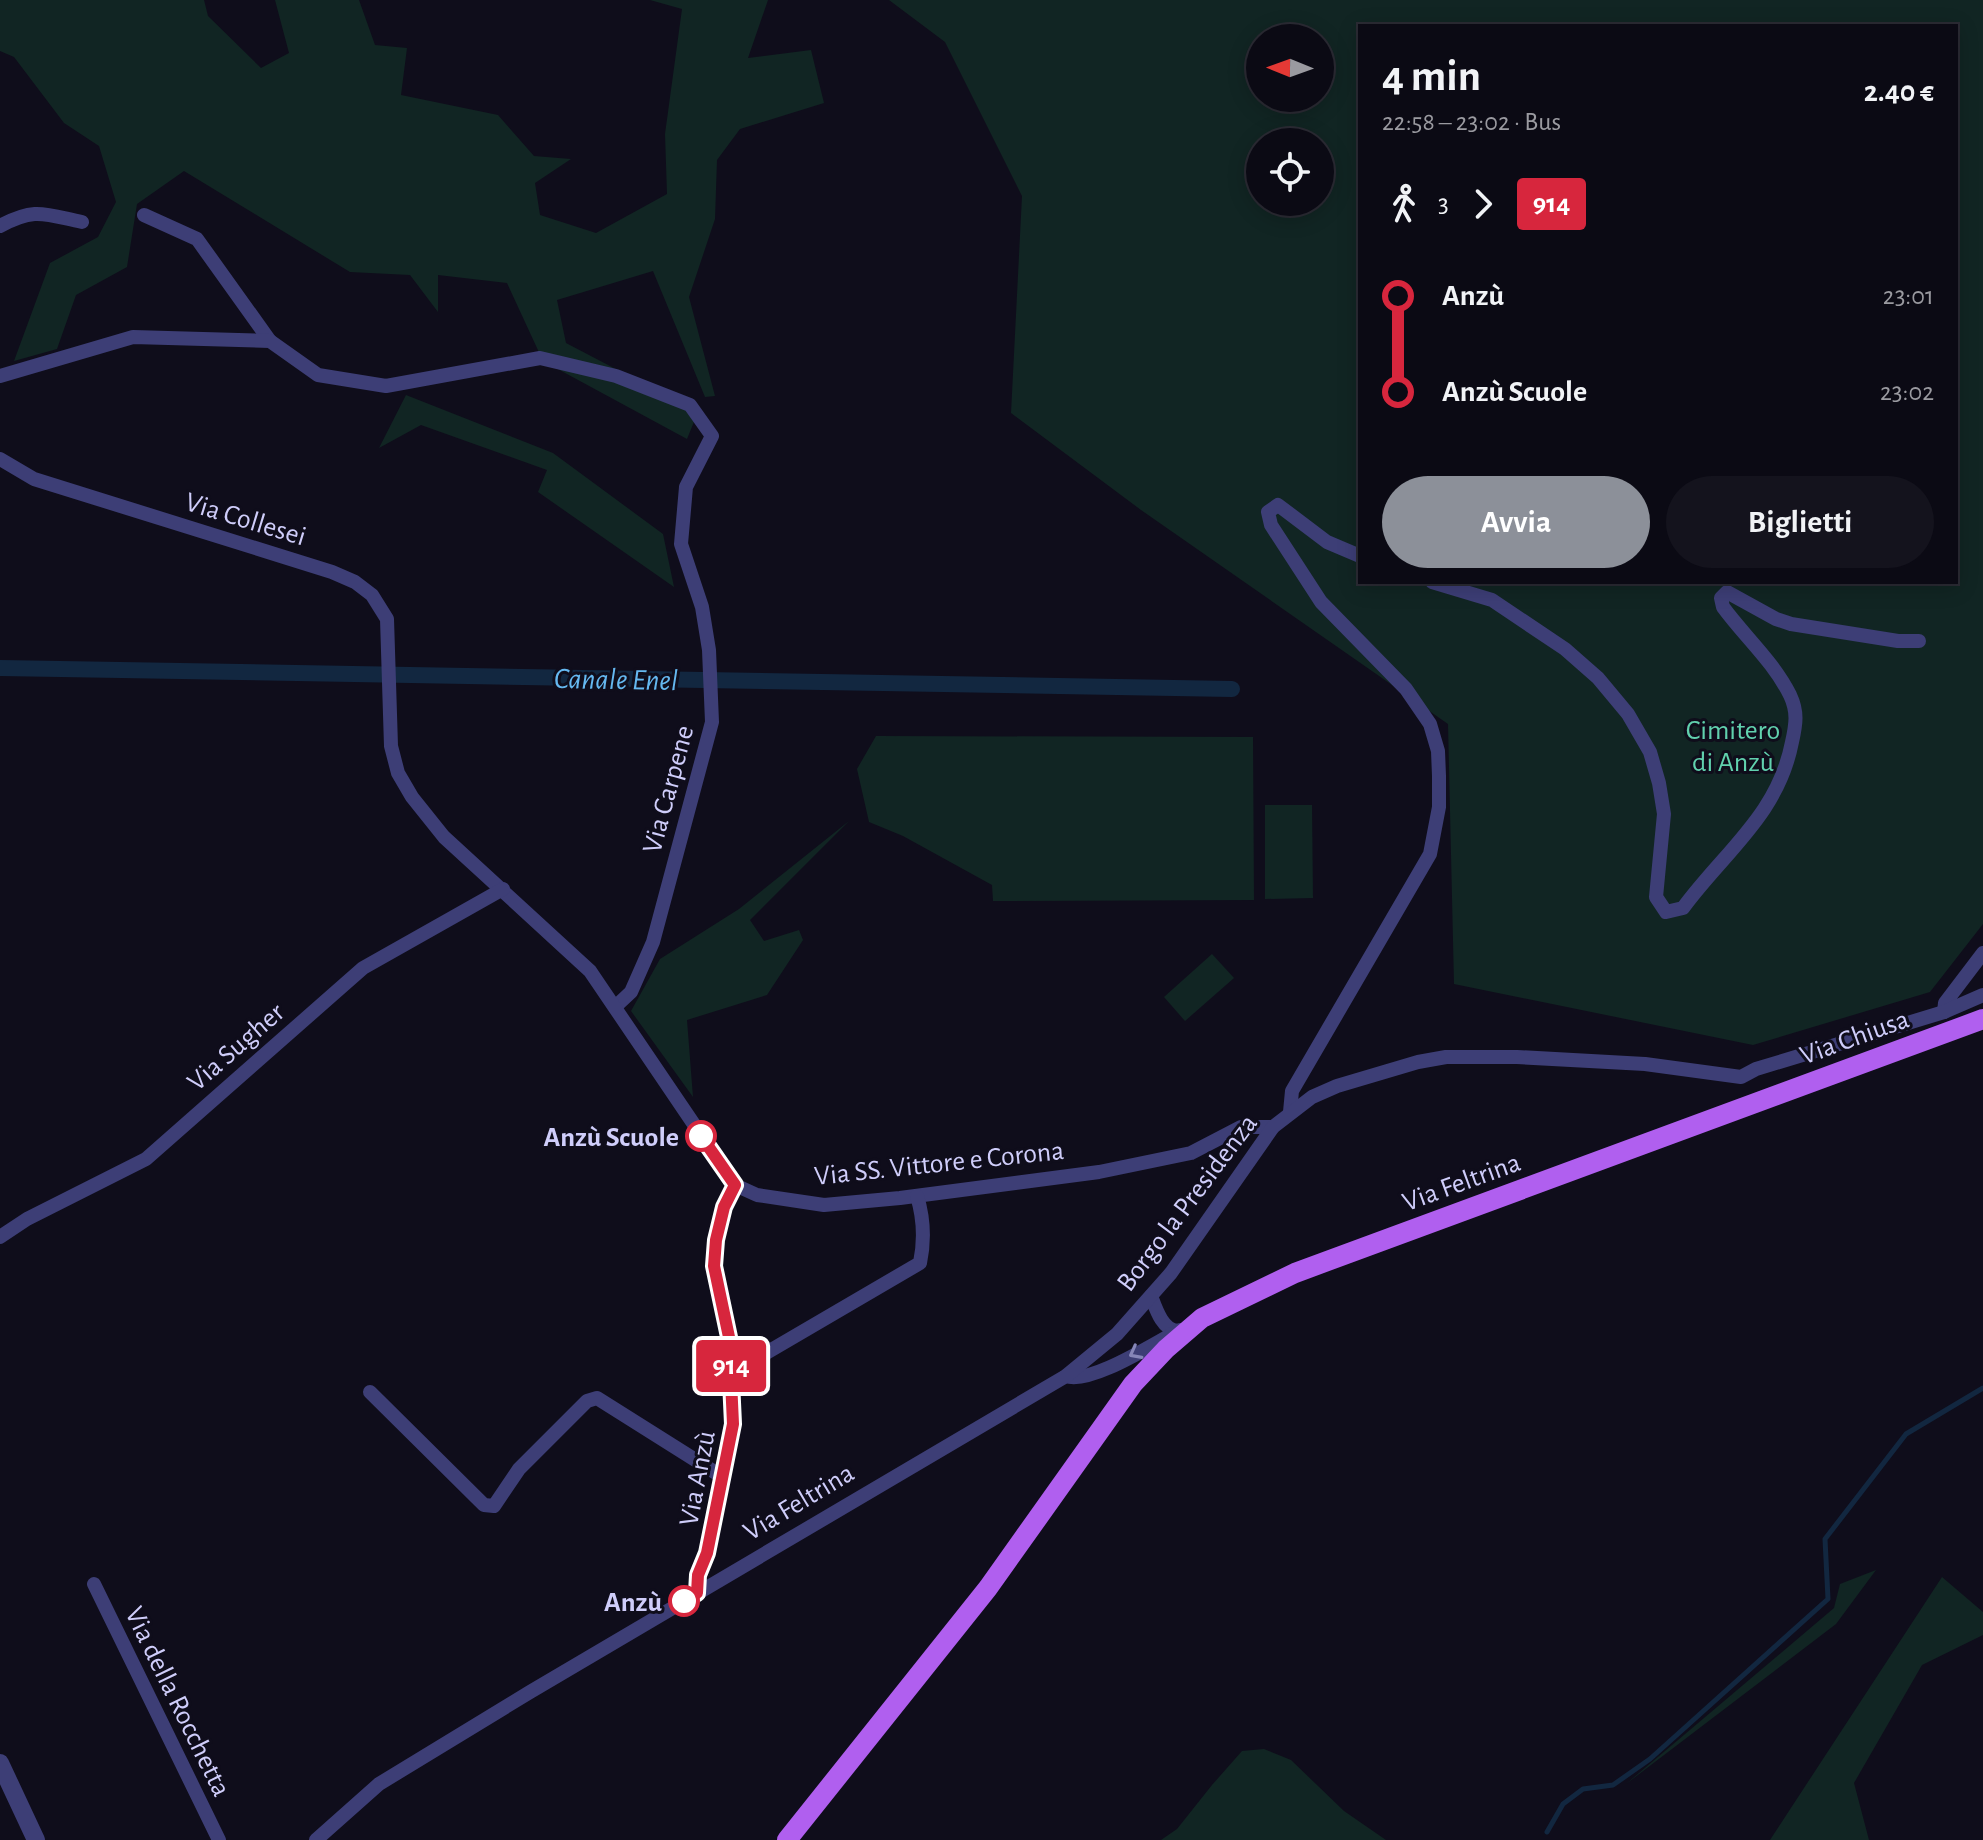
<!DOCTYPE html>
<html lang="it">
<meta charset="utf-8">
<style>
:root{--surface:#0b0a14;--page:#14131d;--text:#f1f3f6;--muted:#9a9aa0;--line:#2b2b34;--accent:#8c9099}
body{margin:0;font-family:"Alegreya Sans",sans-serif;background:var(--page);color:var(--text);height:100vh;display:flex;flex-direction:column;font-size:30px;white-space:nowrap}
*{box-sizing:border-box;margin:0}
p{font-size:26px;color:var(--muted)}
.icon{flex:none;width:44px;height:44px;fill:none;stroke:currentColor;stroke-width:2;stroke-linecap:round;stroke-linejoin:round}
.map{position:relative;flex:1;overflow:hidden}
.drawer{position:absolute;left:1358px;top:24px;width:600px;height:560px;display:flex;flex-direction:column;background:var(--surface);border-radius:0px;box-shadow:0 4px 20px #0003,0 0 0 2px var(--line)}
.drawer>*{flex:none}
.badge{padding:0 16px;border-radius:6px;font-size:28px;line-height:52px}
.needle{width:52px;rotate:271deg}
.tools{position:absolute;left:1246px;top:24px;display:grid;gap:16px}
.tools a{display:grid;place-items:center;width:88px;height:88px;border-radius:50%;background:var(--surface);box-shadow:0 4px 20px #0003,0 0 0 2px var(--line);font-size:40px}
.map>.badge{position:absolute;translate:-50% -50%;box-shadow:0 0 0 4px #fff}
.legs{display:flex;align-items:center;gap:12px;height:88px;padding:0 24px;font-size:26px}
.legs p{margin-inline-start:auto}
.head{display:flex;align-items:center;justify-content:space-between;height:136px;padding:0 24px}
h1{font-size:44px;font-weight:700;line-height:60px}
.cta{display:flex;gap:16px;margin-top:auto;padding:16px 24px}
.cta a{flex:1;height:92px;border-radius:48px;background:var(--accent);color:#fff;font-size:32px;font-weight:700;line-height:92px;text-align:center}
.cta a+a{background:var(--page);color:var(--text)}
ul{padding:0 24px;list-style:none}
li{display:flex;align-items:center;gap:28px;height:96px;font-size:30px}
li i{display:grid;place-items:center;width:12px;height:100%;margin:0 10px;background:currentColor}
li i::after{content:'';width:20px;height:20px;margin:-10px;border:6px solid;border-radius:50%;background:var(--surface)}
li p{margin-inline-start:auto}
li:first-child i{background:linear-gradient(#0000 50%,currentColor 0)}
li:last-child i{background:linear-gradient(currentColor 50%,#0000 0)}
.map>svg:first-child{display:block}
</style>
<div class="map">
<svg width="1983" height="1840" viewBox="0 0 1983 1840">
<rect width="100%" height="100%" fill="#0f0d1b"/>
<g fill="#112523" fill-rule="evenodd">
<polygon points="0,0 204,0 208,16 261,68 289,53 275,0 359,0 375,45 407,48 401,95 498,115 534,156 571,159 535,183 540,215 596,233 667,194 665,134 682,9 650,0 768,0 748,58 811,50 824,103 740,129 717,160 715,219 689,297 715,396 705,397 653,271 557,300 566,343 698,412 687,439 543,361 507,283 438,275 438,312 410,275 350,272 184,171 137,204 127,267 76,295 57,349 14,361 50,263 98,237 116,202 99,146 64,123 14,57 0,51"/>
<path d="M889,0H1983V924L1930,992L1753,1045L1454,984L1448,724L1141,510L1011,413L1022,196L945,42ZM1360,26H1956V582H1360ZM1260,38H1320V98H1260ZM1260,142H1320V202H1260Z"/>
<polygon points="406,395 553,453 663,534 674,587 538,492 547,470 421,425 379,448"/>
<polygon points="876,736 1253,737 1254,900 993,901 992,885 903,836 869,822 857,769"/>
<polygon points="1265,805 1312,805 1313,898 1265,899"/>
<polygon points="849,821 750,920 764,941 799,930 803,940 767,995 687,1020 693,1097 631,1011 660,959 739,909"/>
<polygon points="1212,954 1234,978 1185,1021 1164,997"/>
<polygon points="1876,1570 1836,1624 1626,1784 1834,1608 1840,1584"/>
<polygon points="1942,1577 1983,1612 1983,1635 1922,1665 1854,1783 1869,1840 1770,1840"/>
<polygon points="1264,1749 1291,1760 1344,1811 1386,1840 1161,1840 1177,1829 1212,1785 1242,1751"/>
</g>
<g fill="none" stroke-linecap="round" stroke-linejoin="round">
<polyline stroke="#122740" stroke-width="5" points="1547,1832 1563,1804 1583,1789 1613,1785 1650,1759 1828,1599 1825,1539 1906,1434 1983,1388"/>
<polyline stroke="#122740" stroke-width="16" points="0,668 1232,689"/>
<g stroke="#3d3e76" stroke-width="14">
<polyline points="144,215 197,239 270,341"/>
<path d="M0,226C35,207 44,214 82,222"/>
<polyline points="0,376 133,337 270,341 318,375 386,386 540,358 616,376 690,405 712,436 686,487 681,544 702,607 709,650 712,722 653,942 631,992 615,1007"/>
<polyline points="0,459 34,479 332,572 355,582 372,595 387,619 391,746 398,773 412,797 444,837 590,971 735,1185 757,1195 824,1205 900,1198 1099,1172 1191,1153 1241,1127 1273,1127"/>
<path d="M1432,582L1492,600L1565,649L1598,678L1628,714L1650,752L1659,783L1664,814L1656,897L1666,912L1683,908C1724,852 1778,815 1792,742C1796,724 1798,712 1790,695C1773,661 1745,637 1723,607L1721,598L1727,592L1776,619L1791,624L1898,641H1919"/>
<polyline points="1944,1012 1945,1003 1983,953"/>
<polyline points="1290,1112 1292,1091 1430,854 1439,807 1439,776 1438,751 1430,724 1406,689 1321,602 1271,525 1268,512 1278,505 1327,542 1360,556"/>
<polyline points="0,1237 27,1219 146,1159 363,968 503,889"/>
<path d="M1151,1296C1156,1309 1162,1329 1177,1331"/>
<path d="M732,1373L920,1263C925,1239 924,1219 917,1196"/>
<path d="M1066,1376C1091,1385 1156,1342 1180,1330"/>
<polyline points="370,1392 484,1505 494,1506 519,1469 587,1401 597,1398 724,1478"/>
<polyline points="94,1584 219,1840"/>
<polyline points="697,1593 698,1575 707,1553 733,1424 729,1337 714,1266 716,1240 724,1207 735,1185"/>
<polyline points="316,1840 379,1784 530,1692 1066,1376 1117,1334 1171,1273 1273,1127 1312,1097 1337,1086 1418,1062 1446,1057 1517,1057 1645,1064 1741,1077 1756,1069 1944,1012 1983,995"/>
</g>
<polyline stroke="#3d3e76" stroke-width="18" points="0,1763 36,1840"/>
<polyline stroke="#b05fef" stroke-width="20" points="787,1840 988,1588 1133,1384 1166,1349 1202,1318 1295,1273 1983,1019"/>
</g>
<defs><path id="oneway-chevron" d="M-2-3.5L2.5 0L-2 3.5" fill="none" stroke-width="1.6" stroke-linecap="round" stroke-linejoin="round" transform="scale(2)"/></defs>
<use stroke="#8686b8" href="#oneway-chevron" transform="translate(1135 1353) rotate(152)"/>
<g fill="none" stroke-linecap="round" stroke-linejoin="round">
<defs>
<polyline id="line-1" points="684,1601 697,1593 698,1575 707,1553 733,1424 729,1337 714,1266 716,1240 724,1207 735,1185 701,1136"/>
</defs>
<use href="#line-1" stroke="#fff" stroke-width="18"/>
<use href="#line-1" stroke="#d7263d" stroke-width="12"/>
</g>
<g fill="#fff" stroke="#d7263d" stroke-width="4">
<circle cx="701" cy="1136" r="14"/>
<circle cx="684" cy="1601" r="14"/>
</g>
<g text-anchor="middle" stroke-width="6" stroke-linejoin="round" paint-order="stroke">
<g font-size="28" fill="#cfcdfa" stroke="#0f0d1b">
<text transform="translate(246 518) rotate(17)" y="10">Via Collesei</text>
<text transform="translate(667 789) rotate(-75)" y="10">Via Carpene</text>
<text transform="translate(1854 1036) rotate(-20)" y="10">Via Chiusa</text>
<text transform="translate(235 1046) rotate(-41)" y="10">Via Sugher</text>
<text transform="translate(939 1162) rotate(-6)" y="10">Via SS. Vittore e Corona</text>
<text transform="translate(1461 1181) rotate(-20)" y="10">Via Feltrina</text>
<text transform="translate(1186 1202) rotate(-53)" y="10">Borgo la Presidenza</text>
<text transform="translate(696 1478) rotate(-79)" y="10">Via Anzù</text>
<text transform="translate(798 1501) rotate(-31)" y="10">Via Feltrina</text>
<text transform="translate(179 1701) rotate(64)" y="10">Via della Rocchetta</text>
</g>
<g font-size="28" fill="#61d1ae" stroke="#0f0d1b">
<text x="1733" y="739">Cimitero<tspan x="1733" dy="32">di Anzù</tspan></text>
</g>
<g font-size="28" font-weight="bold" fill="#cfcdfa" stroke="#0f0d1b" text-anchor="end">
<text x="679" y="1146">Anzù Scuole</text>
<text x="662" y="1611">Anzù</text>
</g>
<g font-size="30" font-style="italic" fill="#65b8f0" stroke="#0f0d1b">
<text transform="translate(616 679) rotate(1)" y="10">Canale Enel</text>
</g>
</g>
</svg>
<div class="tools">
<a><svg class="needle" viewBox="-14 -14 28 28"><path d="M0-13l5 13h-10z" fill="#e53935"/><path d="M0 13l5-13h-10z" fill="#9a9aa0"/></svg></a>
<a><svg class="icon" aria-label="locate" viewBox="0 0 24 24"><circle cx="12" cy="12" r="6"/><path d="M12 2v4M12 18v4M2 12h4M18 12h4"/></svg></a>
</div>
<b class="badge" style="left:731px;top:1366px;background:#d7263d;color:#fff">914</b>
<section class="drawer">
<div class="head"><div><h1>4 min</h1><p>22:58 – 23:02 · Bus</p></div><b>2.40 €</b></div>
<div class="legs"><svg class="icon" aria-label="walk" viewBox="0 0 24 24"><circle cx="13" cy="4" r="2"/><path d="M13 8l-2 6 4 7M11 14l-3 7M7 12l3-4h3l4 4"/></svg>3<svg class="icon" aria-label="forward" viewBox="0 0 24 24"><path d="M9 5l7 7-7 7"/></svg><b class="badge" style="background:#d7263d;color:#fff">914</b></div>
<ul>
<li><i style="color:#d7263d"></i><b>Anzù</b><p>23:01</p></li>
<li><i style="color:#d7263d"></i><b>Anzù Scuole</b><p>23:02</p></li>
</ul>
<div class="cta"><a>Avvia</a><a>Biglietti</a></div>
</section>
</div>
